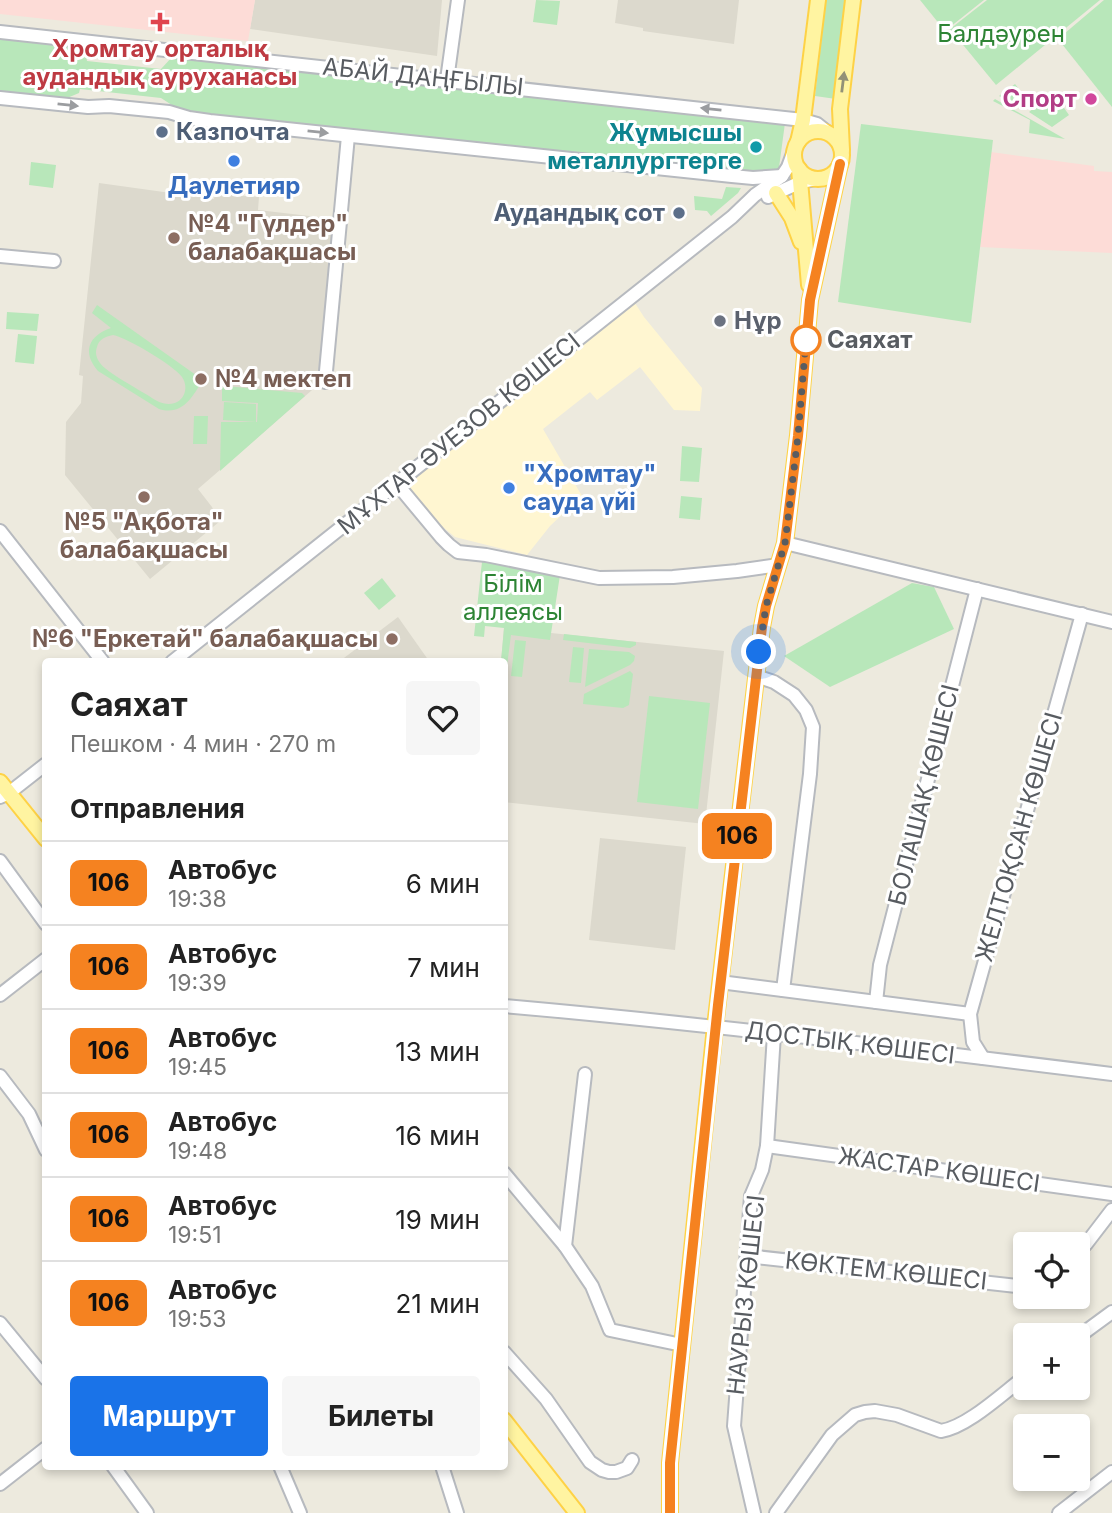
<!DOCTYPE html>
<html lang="ru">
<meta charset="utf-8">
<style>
:root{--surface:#fff;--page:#f6f6f6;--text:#222;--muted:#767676;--line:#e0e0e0;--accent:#1a73e8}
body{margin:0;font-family:Inter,sans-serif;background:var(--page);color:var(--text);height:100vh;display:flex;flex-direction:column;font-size:26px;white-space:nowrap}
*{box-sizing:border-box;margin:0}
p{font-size:23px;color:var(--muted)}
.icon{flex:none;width:38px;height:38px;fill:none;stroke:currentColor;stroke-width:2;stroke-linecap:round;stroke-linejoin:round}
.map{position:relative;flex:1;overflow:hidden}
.details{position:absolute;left:42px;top:658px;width:466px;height:812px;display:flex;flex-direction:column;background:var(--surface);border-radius:7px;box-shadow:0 4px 10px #0003}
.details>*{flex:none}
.badge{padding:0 14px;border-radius:10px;font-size:24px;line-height:46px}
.buttons{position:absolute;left:1013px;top:1232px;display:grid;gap:14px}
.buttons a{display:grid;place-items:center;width:77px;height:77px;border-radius:7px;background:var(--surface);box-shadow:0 4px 10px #0003;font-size:35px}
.you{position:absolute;width:35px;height:35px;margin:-18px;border:5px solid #fff;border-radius:50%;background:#1a73e8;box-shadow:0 0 0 10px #1a73e833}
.map>.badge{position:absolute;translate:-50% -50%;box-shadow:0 0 0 4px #fff}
h2{padding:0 28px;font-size:26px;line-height:63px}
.round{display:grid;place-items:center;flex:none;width:74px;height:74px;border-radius:7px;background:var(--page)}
.head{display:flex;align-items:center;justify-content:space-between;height:119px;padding:0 28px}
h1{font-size:33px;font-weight:700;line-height:52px}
.action{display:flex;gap:14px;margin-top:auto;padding:14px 28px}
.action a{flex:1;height:80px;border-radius:7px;background:var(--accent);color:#fff;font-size:28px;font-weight:700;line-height:80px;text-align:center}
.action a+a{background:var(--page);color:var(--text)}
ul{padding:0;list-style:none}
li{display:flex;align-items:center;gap:21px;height:84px;padding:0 28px;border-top:2px solid var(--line)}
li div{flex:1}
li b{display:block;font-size:26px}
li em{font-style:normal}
li .badge{min-width:77px;font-weight:700;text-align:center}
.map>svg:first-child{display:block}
</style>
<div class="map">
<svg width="1112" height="1513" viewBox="0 0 1112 1513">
<rect width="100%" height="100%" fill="#edeade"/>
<polygon fill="#fff6d1" points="633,300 644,317 702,388 700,411 674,410 640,367 597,400 590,392 543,429 582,496 550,526 527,555 455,537 438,523 405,485"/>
<g fill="#dcd9cd">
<polygon points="255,0 442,0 437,56 250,29"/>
<polygon points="618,0 739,0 734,44 643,31 643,28 615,23"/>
<polygon points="99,183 214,199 215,194 259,197 258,210 335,219 319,384 198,489 212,507 219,522 150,579 65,475 66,422 81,403 83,376 79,375"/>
<polygon points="398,617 429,661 340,661"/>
<polygon points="504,628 724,651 705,824 504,802 504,662 501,662"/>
<polygon points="600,838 686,847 675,950 589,940"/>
</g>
<g fill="#fddcd7">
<polygon points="0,0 255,0 248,41 0,14"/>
<polygon points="991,152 1094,166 1094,171 1112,172 1112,253 980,247"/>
</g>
<g fill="#b8e7ba" fill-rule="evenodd">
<polygon points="536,0 560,1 557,25 533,22"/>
<polygon points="826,0 848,0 836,99 815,96"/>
<polygon points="920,0 984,0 945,31"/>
<polygon points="987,0 1100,0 996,85 950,29"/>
<polygon points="1104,0 1112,0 1112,107 1058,39"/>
<polygon points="0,39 81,48 86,55 87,61 161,69 172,57 785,123 778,175 184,113 161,98 80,89 79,93 60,101 0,94"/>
<polygon points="1015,84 1031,104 1024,110 999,96"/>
<polygon points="1055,95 1069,115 1052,127 1029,112 1043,101 1045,103"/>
<polygon points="995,99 1065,139 1029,133 1030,120 993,101"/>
<polygon points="861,124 993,140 971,323 838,302"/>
<polygon points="31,162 56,165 53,188 29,185"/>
<polygon points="726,187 741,188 738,193 711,216 707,211 695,210 694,196 722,199"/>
<path d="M97,305L203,380C192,397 183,416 159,409L98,371C82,352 88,336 111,328L92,313ZM113,335C128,338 173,365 182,377C190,389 183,404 169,404C161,404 155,400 149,396C138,389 106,372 100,363C96,358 95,352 97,347C99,339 105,337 113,335Z"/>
<polygon points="7,312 39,314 37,331 6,329"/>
<polygon points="18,334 37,336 34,364 15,362"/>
<polygon points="225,386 302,393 305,396 220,471 221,422 257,422 258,403 222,401 222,388"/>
<polygon points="224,402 256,404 256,422 223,420"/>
<polygon points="194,416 208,416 207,444 193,444"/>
<polygon points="682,446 702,448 699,482 680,481"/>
<polygon points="681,496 702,498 700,520 679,518"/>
<polygon points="485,560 560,575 550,640 511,635 505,681 504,681 504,662 501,661 504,628 485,626 484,637 474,636 481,571 482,562"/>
<polygon points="382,578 396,596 379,610 364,593"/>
<polygon points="912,583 934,587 954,629 830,687 784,656"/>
<polygon points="564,634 636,642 636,645 630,648 563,640"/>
<polygon points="515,640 526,641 522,677 511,676"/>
<polygon points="573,647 584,648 581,683 569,682"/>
<polygon points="589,649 629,652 635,656 634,661 630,665 585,687"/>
<polygon points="630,671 633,674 629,705 623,708 583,704 584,694"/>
<polygon points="649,696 710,703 698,809 637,802"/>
</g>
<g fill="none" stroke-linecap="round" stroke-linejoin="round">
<defs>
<g id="minor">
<polyline points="0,32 803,120 817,124 827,132"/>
<polyline points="447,80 458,0"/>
<polyline points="0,98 88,107 109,106 169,112 189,118 210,121 732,176 753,178 782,176"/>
<polyline points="768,197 801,182 821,178"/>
<polyline points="0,256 54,261"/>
<polyline points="325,382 348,136"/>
<polyline points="397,484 441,537 449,545 458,552 486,555 599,578 673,577 737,571 779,565"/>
<polyline points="0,531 103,662"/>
<polyline points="785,543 1112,622"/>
<polyline points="172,662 732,217 755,195 782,176 788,167 795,148"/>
<polyline points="756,676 774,682 794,695 806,710 813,727 810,774 783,990"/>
<polyline points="0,797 9,793 46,764"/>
<polyline points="0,861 46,924"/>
<polyline points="720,982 970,1014"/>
<polyline points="0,995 46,959"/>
<polyline points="876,1002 880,965 977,589"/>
<path d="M504,1006C707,1024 910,1049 1112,1074"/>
<polyline points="983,1058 973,1042 970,1014 1082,614"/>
<polyline points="0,1076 29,1114 46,1150"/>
<polyline points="767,1146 1112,1194"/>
<polyline points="504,1173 565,1246 592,1286 610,1330 682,1345"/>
<polyline points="565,1246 585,1074"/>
<polyline points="1078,1250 1086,1244 1112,1210"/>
<polyline points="747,1256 1026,1287"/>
<polyline points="0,1323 46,1379"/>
<polyline points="1078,1337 1112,1312"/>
<polyline points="504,1352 546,1399 590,1462 602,1470 609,1472 616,1472 627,1468 632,1460"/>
<polyline points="113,1466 147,1513"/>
<polyline points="280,1466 300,1513"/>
<polyline points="442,1466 457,1513"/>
<polyline points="0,1484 46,1448"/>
<polyline points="754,1513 734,1426 751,1196 762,1170 767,1146 774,1034"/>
<path d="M776,1513L832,1435L855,1415L865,1412L875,1411L897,1415L941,1431C968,1427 1004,1392 1026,1376"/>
<polyline points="1059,1513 1112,1472"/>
</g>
<g id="major">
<circle cx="818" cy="155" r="24"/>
<polyline points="798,142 803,120 818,0"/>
<polyline points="842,150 840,109 853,0"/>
<polyline points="799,169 809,285"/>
<polyline points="776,193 792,218 801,242"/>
<polyline points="0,782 46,839"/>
<polyline points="504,1420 577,1513"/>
<polyline points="670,1513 670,1463 715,1027 762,627 766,606 785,543 798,435 810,300 840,164"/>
</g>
</defs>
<use href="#minor" stroke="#b7babf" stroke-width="16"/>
<use href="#major" stroke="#fed246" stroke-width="18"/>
<use href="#minor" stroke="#fff" stroke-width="12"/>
<use href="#major" stroke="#fff4a1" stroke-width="14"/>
</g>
<defs><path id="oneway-solid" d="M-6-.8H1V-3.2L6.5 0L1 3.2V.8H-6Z" transform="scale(1.75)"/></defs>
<use fill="#929177" href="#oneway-solid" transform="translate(843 82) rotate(-83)"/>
<g fill="#9b9da0">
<use href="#oneway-solid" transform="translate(68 105) rotate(6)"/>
<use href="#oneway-solid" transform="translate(711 109) rotate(-174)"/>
<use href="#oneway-solid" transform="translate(318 132) rotate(6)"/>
</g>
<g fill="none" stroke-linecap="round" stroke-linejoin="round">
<defs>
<polyline id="line" points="670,1513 670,1463 718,1005 762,627 766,606 785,543 798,436 810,300 840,164"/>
</defs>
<use href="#line" stroke="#fff" stroke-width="16"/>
<use href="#line" stroke="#f58220" stroke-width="10"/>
<polyline stroke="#585c61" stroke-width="7" stroke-dasharray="0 12.6" points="759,652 766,606 785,543 798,436 806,340"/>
</g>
<path fill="#e0444e" stroke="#fff" stroke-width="2.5" d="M156.5 11.5h7v7h7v7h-7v7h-7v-7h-7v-7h7z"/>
<circle fill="#d1479c" stroke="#fff" stroke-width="2.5" cx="1091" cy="99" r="7"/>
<g fill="#5c6f8a" stroke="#fff" stroke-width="2.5">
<circle cx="162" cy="132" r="7"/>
<circle cx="679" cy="213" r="7"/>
</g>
<circle fill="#0f9aa8" stroke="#fff" stroke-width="2.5" cx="756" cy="147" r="7"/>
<g fill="#3f7fe0" stroke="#fff" stroke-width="2.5">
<circle cx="234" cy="161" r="7"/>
<circle cx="509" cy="488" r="7"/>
</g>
<g fill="#8d6e63" stroke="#fff" stroke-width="2.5">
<circle cx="174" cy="238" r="7"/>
<circle cx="201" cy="379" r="7"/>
<circle cx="144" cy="497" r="7"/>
<circle cx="392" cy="639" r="7"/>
</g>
<circle fill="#6b7280" stroke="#fff" stroke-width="2.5" cx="720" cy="321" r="7"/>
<circle fill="#fff" stroke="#f58220" stroke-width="3.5" cx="806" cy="340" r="14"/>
<g text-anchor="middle" stroke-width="6" stroke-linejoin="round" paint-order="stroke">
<g font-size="24" fill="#2d8434" stroke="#fff">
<text x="1001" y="42">Балдәурен</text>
<text x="513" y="592">Білім<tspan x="513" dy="28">аллеясы</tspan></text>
</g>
<g font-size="24" font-weight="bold" fill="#be3a42" stroke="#fff">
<text x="160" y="57">Хромтау орталық<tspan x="160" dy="28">аудандық ауруханасы</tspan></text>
</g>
<g font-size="24" fill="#585c61" stroke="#fff">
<text transform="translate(423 77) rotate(6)" y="8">АБАЙ ДАҢҒЫЛЫ</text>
<text transform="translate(459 434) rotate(-39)" y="8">МҰХТАР ӘУЕЗОВ КӨШЕСІ</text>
<text transform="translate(924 795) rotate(-76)" y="8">БОЛАШАҚ КӨШЕСІ</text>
<text transform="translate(1019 837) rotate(-74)" y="8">ЖЕЛТОҚСАН КӨШЕСІ</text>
<text transform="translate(850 1043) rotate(7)" y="8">ДОСТЫҚ КӨШЕСІ</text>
<text transform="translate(939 1170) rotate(8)" y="8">ЖАСТАР КӨШЕСІ</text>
<text transform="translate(886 1271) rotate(6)" y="8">КӨКТЕМ КӨШЕСІ</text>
<text transform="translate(746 1295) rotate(-84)" y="8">НАУРЫЗ КӨШЕСІ</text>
</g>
<g font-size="24" font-weight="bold" fill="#b23c85" stroke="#fff" text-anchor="end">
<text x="1077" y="107">Спорт</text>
</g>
<g font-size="24" font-weight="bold" fill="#4e5e75" stroke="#fff" text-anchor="start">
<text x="176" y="140">Казпочта</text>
<text x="665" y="221" text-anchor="end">Аудандық сот</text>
</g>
<g font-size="24" font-weight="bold" fill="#0d838f" stroke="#fff" text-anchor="end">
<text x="742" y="141">Жұмысшы<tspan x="742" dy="28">металлургтерге</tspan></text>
</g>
<g font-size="24" font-weight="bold" fill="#366cbe" stroke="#fff">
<text x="234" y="194">Даулетияр</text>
<text x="523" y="482" text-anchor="start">"Хромтау"<tspan x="523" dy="28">сауда үйі</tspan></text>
</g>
<g font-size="24" font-weight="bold" fill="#785e54" stroke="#fff" text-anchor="start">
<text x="188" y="232">№4 "Гүлдер"<tspan x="188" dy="28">балабақшасы</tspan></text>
<text x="215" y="387">№4 мектеп</text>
<text x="144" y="530" text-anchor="middle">№5 "Ақбота"<tspan x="144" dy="28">балабақшасы</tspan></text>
<text x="378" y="647" text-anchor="end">№6 "Еркетай" балабақшасы</text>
</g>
<g font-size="24" font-weight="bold" fill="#5b616d" stroke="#fff" text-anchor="start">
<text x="734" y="329">Нұр</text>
</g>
<g font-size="24" font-weight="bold" fill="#585c61" stroke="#fff" text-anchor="start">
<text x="827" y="348">Саяхат</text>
</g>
</g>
</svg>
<div class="buttons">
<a><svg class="icon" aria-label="locate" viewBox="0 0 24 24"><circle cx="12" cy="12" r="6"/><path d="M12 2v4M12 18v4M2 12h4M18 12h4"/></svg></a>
<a>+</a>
<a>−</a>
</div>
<div class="you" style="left:759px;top:652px"></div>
<b class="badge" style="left:737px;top:836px;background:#f58220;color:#111">106</b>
<section class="details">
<div class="head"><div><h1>Саяхат</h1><p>Пешком · 4 мин · 270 m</p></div><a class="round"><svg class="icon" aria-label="heart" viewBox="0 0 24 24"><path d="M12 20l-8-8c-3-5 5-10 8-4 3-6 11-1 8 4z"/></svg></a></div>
<h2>Отправления</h2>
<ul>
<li><span class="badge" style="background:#f58220;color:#111">106</span><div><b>Автобус</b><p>19:38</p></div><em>6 мин</em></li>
<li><span class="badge" style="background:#f58220;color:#111">106</span><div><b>Автобус</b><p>19:39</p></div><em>7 мин</em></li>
<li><span class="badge" style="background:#f58220;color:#111">106</span><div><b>Автобус</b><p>19:45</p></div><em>13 мин</em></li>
<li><span class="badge" style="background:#f58220;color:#111">106</span><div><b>Автобус</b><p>19:48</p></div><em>16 мин</em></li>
<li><span class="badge" style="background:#f58220;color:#111">106</span><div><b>Автобус</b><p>19:51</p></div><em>19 мин</em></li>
<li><span class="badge" style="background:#f58220;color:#111">106</span><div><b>Автобус</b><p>19:53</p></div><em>21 мин</em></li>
</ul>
<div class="action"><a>Маршрут</a><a>Билеты</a></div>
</section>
</div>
